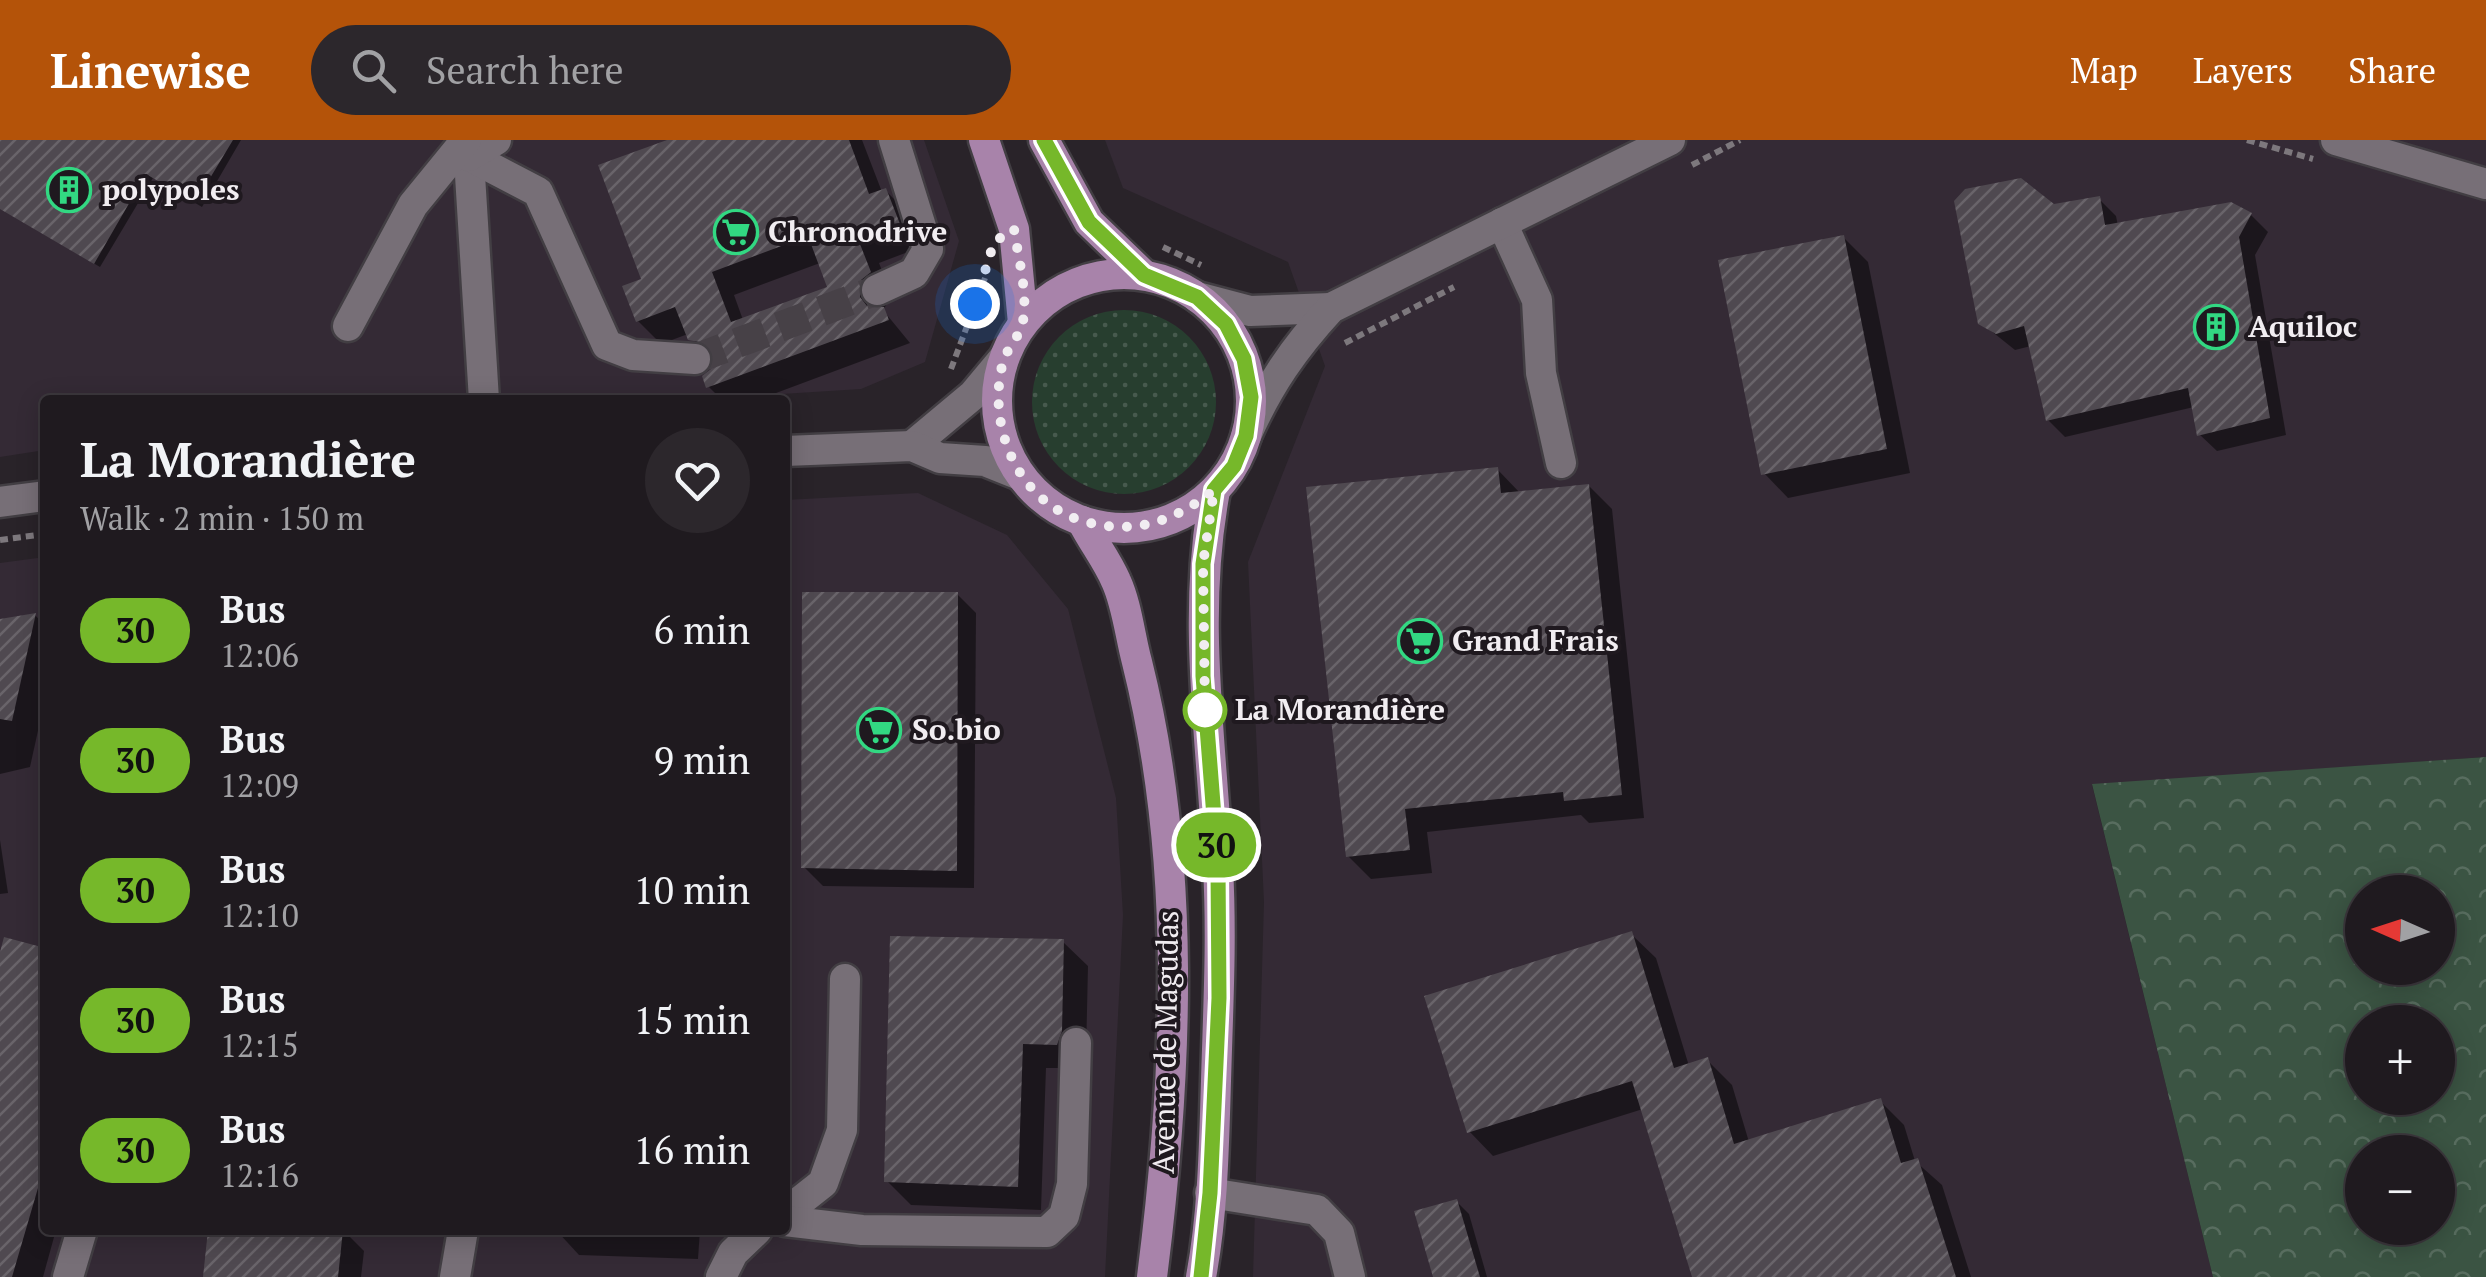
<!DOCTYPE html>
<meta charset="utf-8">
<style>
:root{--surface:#1f1a1f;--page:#2c272c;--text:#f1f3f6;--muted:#a1a1a4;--line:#3c383d;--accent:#b45309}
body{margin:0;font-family:"PT Serif",serif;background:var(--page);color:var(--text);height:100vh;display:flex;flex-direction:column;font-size:38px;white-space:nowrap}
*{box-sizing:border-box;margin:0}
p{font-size:32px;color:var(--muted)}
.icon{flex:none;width:55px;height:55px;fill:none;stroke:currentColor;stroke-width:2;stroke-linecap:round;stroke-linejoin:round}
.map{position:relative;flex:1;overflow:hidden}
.details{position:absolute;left:40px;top:255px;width:750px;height:840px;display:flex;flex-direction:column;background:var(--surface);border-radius:10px;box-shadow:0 5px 25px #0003,0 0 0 2px var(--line)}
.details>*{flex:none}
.badge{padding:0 20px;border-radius:32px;font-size:35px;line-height:65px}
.needle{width:65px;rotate:273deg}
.controls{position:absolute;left:2345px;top:735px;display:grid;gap:20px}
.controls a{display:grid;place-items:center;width:110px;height:110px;border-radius:50%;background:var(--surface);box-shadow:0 5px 25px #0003,0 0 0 2px var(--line);font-size:50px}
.you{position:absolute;width:50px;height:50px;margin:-25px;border:8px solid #fff;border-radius:50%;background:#1a73e8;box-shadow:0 0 0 15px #1a73e833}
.map>.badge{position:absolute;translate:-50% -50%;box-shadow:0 0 0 5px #fff}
.round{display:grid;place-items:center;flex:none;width:105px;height:105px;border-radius:52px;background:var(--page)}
.headline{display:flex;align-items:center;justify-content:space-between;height:170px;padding:0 40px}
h1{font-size:48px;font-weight:700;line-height:75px}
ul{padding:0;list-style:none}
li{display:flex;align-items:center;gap:30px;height:130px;padding:0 40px}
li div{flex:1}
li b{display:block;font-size:38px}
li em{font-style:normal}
li .badge{min-width:110px;font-weight:700;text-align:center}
header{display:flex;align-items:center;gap:60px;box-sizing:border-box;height:140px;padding:0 50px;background:var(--accent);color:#fff}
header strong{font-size:48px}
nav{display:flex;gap:55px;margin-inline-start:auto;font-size:35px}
.search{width:700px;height:90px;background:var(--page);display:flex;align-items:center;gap:25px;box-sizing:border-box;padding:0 35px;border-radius:55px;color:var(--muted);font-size:38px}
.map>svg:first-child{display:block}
</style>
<header>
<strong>Linewise</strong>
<div class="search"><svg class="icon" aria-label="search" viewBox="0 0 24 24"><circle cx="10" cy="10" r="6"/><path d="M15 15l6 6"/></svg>Search here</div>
<nav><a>Map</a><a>Layers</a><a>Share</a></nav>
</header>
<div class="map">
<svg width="2486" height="1137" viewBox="0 0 2486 1137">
<defs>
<pattern id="green-dots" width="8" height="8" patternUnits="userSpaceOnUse" patternTransform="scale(2.5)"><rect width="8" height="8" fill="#273e2f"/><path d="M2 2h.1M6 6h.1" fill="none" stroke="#475a4e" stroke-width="1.8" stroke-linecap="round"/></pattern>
<pattern id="forest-crowns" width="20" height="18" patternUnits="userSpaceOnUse" patternTransform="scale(2.5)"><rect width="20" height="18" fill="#3b5443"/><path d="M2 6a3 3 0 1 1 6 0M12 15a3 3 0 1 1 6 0" fill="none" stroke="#586d5f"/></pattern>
<pattern id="building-hatch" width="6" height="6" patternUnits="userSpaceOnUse" patternTransform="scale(2.5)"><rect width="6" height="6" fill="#4f4950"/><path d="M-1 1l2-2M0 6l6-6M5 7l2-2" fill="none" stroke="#69646a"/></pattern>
</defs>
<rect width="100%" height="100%" fill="#292329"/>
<g fill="#342a35">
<polygon points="0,0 924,0 959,101 925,222 861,249 684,260 45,260 45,310 0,317"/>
<polygon points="1105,0 2486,0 2486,617 2092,645 2213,1137 1253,1137 1264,762 1248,422 1325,226 1288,122 1123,48"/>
<polygon points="918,353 1007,395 1068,469 1116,658 1123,775 1105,1137 0,1137 0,423 45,417 45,1090 785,1090 785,360"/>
</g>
<circle fill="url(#green-dots)" cx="1124" cy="262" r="92"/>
<path fill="url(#forest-crowns)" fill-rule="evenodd" d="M2486,617V1137H2213L2092,644ZM2362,752H2438V828H2362ZM2362,882H2438V958H2362ZM2362,1012H2438V1088H2362Z"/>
<g fill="#0007" fill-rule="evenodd">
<polygon points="0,0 241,0 202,67 153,38 100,127 0,68"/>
<path d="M674,0H862L882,52L886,51L909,74L921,107L879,123L892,156L883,170L910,203L757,260H722L708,246L714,222L688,194L661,204L638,181ZM820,123L830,148L743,180L734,155Z"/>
<polygon points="2099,59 2116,76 2118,86 2251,75 2268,92 2255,115 2286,295 2217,311 2199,294 2194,267 2065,297 2048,280 2031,206 2015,210 1980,182 2053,67"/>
<polygon points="1843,97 1868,122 1910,333 1788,358 1764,333"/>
<polygon points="1497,329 1521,354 1589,346 1612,369 1644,678 1589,683 1581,675 1427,692 1432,733 1371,739 1348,716"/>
<polygon points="957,454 976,473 974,748 823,746 804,727"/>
<polygon points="35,475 45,486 45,559 30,627 0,634 0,482"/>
<polygon points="0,700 8,753 0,754"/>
<polygon points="1631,794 1656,818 1689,926 1707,920 1732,945 1749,1002 1880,961 1904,985 1915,1021 1942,1045 1971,1137 1695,1137 1643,969 1493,1016 1469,991"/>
<polygon points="1063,802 1088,826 1086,916 1081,928 1046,928 1041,1070 911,1065 887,1041"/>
<polygon points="45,811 45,1090 56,1090 43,1137 0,1137 0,821"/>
<polygon points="1457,1062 1469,1074 1487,1137 1436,1137"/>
<polygon points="210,1090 343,1090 364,1111 361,1137 205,1137"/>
<polygon points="556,1090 700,1090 698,1119 579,1115"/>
</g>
<g fill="url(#building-hatch)" fill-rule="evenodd">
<polygon points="0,0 233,0 195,63 146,34 94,124 0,69"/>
<path d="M667,0H849L869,54L886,48L900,84L858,99L871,132L861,140L860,157L867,166L884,167L889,180L706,248L702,236L711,229L712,212L705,203L688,200L675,167L636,182L622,146L641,139L598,25ZM808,96L827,147L731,182L712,132Z"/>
<polygon points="2021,38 2054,64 2100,56 2105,85 2231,62 2252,73 2239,97 2270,278 2197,296 2188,248 2046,281 2024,186 1996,194 1978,184 1954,61 1965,49"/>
<polygon points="1844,95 1887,309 1761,335 1718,120"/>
<polygon points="1498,327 1501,353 1589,344 1622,655 1564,661 1563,652 1405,669 1410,710 1346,717 1306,347"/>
<polygon points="802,452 958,452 957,731 801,728"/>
<polygon points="36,473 12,581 0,579 0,479"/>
<polygon points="1632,791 1674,928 1708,917 1734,1004 1881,958 1901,1023 1918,1018 1956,1137 1692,1137 1632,941 1467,993 1424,856"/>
<polygon points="890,796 1064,799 1062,891 1057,905 1023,904 1018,1047 884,1042"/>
<polygon points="4,797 45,808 45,1024 12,1137 0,1137 0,812"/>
<polygon points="1457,1059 1480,1137 1433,1137 1414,1071"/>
<polygon points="208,1090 343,1090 338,1137 203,1137"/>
</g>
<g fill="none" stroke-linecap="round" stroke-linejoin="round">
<polyline stroke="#474147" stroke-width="30" stroke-dasharray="30 15" stroke-linecap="butt" points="695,219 877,150"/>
<defs>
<g id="minor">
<polyline points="2336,0 2486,44"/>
<polyline points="468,3 484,260"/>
<polyline points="469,16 538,52 607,205 633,215 695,219"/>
<polyline points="469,16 496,0"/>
<polyline points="1502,83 1537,160 1541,233 1561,323"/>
<polyline points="877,150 914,133 928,109 894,0"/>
<polyline points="1197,157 1250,171 1331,168"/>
<polyline points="348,186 413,65 466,0"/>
<path d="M1246,296C1268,246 1294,208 1331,168L1670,0"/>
<polyline points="912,306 973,255 1003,219"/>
<polyline points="785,311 912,306 940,318 985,321 1020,335"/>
<polyline points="0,362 45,356"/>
<polyline points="1210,1053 1317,1070 1339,1093 1350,1137"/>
<polyline points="785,1073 823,1043 842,990 845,839"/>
<polyline points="785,1081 862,1090 1047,1092 1064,1076 1072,1044 1076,903"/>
<polyline points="68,1137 82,1090"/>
<polyline points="455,1137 463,1090"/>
<polyline points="721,1137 733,1113 757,1090"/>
</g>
<g id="major">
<polyline points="984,0 1014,89 1023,183"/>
<polyline points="1044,0 1089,82 1144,135"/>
<circle cx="1124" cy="261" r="127"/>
<path d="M1082,381C1092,401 1107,420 1116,441C1127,465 1130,496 1137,522C1187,722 1178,934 1152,1137"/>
<path d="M1201,1137C1213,1073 1214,1006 1216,941C1218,870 1222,799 1218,728C1212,601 1191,477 1215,351"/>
</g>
</defs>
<use href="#minor" stroke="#423e43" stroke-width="35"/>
<use href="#major" stroke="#423e43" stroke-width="35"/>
<g stroke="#7d787d" stroke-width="6" stroke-dasharray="8 5" stroke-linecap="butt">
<polyline points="2247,0 2313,19"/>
<polyline points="1692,25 1740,0"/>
<polyline points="1163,107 1201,125"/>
<polyline points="1345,203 1454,147"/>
<polyline points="951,229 985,138"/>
<polyline points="0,400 45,394"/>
</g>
<use href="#minor" stroke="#776f77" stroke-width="30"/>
<use href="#major" stroke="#a883aa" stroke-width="30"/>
</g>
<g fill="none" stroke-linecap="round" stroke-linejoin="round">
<defs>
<polyline id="line" points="1044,0 1089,82 1144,135 1197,157 1226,184 1244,219 1251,257 1246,296 1234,326 1214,350 1203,424 1203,536 1218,728 1219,858 1210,1053 1201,1137"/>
</defs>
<use href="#line" stroke="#fff" stroke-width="22"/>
<use href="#line" stroke="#76b82a" stroke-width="15"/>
<path stroke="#f1edf1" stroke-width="10" stroke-dasharray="0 18" d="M975,164L994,102L1014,89C1018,117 1028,152 1023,181C1021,195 1007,208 1003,222C986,286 1018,364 1086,382C1136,395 1175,381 1214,350L1203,424L1205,570"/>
</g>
<defs>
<symbol id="building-ring" viewBox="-11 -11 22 22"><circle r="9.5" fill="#1f191f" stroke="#32d882" stroke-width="1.5"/><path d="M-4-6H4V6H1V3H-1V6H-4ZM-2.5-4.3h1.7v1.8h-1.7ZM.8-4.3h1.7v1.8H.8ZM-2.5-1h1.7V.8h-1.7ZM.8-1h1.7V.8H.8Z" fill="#32d882"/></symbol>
<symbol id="supermarket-ring" viewBox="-11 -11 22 22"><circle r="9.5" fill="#1f191f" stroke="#32d882" stroke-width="1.5"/><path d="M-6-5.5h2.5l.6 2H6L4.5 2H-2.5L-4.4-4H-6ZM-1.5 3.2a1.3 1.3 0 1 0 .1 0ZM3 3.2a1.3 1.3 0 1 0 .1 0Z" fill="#32d882"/></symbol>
</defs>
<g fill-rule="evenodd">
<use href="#building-ring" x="44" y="25" width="50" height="50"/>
<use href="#supermarket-ring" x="711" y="67" width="50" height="50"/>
<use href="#building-ring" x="2191" y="162" width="50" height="50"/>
<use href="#supermarket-ring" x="1395" y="476" width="50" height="50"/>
<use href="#supermarket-ring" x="854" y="565" width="50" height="50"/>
</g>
<circle fill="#fff" stroke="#76b82a" stroke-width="5" cx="1205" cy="570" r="20"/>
<g text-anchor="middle" stroke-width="8" stroke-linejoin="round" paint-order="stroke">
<g font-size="30" font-weight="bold" fill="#f1edf1" stroke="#1f191f" text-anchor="start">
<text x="102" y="60">polypoles</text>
<text x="768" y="102">Chronodrive</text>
<text x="2248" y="197">Aquiloc</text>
<text x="1452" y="511">Grand Frais</text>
<text x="912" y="600">So.bio</text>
</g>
<g font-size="30" font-weight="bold" fill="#f1edf1" stroke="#1f191f" text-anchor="start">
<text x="1235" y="580">La Morandière</text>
</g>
<g font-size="30" fill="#f1edf1" stroke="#1f191f">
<text transform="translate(1166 902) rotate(-89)" y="10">Avenue de Magudas</text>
</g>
</g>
</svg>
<div class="controls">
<a><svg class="needle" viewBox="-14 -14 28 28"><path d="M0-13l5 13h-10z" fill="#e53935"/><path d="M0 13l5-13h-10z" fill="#a1a1a4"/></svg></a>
<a>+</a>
<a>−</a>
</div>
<div class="you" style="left:975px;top:164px"></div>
<b class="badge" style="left:1216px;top:705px;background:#76b82a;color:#111">30</b>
<section class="details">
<div class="headline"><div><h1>La Morandière</h1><p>Walk · 2 min · 150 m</p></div><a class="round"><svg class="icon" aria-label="heart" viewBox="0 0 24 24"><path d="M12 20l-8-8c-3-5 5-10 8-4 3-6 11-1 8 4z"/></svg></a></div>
<ul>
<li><span class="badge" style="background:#76b82a;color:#111">30</span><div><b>Bus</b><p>12:06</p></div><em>6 min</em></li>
<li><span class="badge" style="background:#76b82a;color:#111">30</span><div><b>Bus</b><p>12:09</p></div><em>9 min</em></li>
<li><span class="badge" style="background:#76b82a;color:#111">30</span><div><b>Bus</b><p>12:10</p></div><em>10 min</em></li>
<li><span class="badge" style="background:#76b82a;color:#111">30</span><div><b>Bus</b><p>12:15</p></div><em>15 min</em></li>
<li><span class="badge" style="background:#76b82a;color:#111">30</span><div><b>Bus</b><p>12:16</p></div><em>16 min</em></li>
</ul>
</section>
</div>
